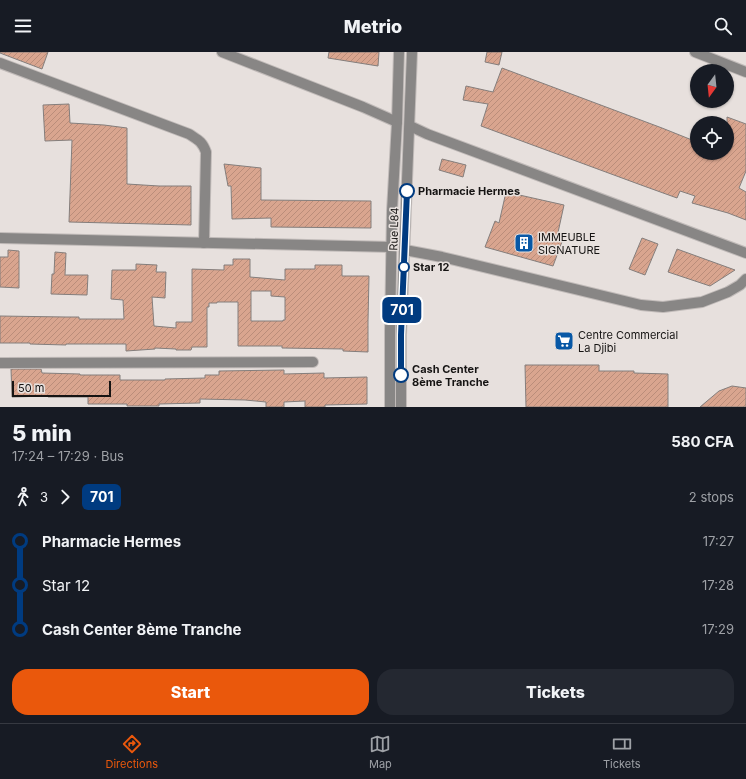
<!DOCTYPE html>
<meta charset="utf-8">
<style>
:root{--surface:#171b24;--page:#242831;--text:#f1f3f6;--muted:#9ea1a6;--line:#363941;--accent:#ea580c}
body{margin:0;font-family:Inter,sans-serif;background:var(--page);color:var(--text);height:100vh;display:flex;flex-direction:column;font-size:15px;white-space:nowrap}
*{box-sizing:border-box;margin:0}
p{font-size:13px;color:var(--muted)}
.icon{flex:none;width:22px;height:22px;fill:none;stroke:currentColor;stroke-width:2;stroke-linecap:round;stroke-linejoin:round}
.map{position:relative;height:355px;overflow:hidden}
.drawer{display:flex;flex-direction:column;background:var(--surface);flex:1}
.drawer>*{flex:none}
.badge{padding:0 8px;border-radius:6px;font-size:14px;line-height:26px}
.needle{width:26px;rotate:195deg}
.controls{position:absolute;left:690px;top:12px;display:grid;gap:8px}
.controls a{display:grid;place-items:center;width:44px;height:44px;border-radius:50%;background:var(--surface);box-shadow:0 1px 3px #0004;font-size:20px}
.scale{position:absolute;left:12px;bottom:10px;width:99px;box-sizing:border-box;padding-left:4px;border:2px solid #161413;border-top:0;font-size:11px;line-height:14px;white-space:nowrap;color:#161413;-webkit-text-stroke:3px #e7e0dd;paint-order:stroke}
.map>.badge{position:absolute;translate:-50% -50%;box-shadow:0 0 0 2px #fff}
.legs{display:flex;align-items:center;gap:6px;height:44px;padding:0 12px;font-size:13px}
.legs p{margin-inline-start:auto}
.headline{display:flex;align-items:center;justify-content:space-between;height:68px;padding:0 12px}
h1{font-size:22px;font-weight:800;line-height:30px}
.cta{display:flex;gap:8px;margin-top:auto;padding:8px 12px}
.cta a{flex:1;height:46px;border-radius:16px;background:var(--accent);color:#fff;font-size:16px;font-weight:800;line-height:46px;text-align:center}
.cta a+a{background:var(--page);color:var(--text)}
ul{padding:0 12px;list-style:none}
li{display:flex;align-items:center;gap:14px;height:44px;font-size:15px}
li i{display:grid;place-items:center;width:6px;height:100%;margin:0 5px;background:currentColor}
li i::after{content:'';width:10px;height:10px;margin:-5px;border:3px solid;border-radius:50%;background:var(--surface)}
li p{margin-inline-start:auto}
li:first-child i{background:linear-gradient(#0000 50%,currentColor 0)}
li:last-child i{background:linear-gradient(currentColor 50%,#0000 0)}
header{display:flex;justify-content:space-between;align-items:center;height:52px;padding:0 12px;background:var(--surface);font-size:18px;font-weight:800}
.menu{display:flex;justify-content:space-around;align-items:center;height:56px;border-top:1px solid var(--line);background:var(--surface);font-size:11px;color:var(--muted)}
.menu a{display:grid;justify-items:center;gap:2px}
.menu .on{color:var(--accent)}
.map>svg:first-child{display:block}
</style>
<header><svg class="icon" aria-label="menu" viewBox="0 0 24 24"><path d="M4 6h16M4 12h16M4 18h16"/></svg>Metrio<svg class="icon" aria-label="search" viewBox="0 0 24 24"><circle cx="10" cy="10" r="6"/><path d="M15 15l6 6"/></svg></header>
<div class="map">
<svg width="746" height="355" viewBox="0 0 746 355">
<defs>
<pattern id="building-hatch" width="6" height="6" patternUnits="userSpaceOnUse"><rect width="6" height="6" fill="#d9a58f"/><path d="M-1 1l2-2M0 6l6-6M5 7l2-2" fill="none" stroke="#ba8d7a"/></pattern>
</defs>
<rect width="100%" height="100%" fill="#e7e0dd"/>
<g fill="url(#building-hatch)" stroke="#847e7c" fill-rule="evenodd">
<polygon points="0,0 48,0 42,17 0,1"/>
<polygon points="329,0 379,0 378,14 328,6"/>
<polygon points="487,0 502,0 499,13 485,10"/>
<polygon points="502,16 662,76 697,90 697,101 727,101 727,65 746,72 746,119 739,136 746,140 746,168 728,161 692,151 695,144 680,139 677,146 641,133 481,74 488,52 463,48 466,34 493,40"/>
<polygon points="69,52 70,71 104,73 127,76 127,132 159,134 191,134 191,173 69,170 72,88 45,89 43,53"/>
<polygon points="442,107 466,113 463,125 439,118"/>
<polygon points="224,112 261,116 261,148 371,149 371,176 271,175 271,166 232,167 231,134 228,134"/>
<polygon points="506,140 564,153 557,185 563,187 553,214 485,195 495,169 499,171"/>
<polygon points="642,186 658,192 645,223 629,217"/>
<polygon points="677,197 735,218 710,234 668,220"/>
<polygon points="8,198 19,199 19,236 0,235 0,205 8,205"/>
<polygon points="55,200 66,201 65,223 88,223 87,243 51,242 52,222 54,222"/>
<path d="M233,207H250V225L285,228V217H315V213H342V224H369L368,269V300L343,299V297L282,296V294H238V250H217V251H209V255H207V295H192L191,298H176V297L155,296V297L126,299V292H66V293L30,292V291H0V264L66,265H79V267H124L123,248L111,247L112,218H136V212L157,213L156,220H166L165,246L152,245L154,274L176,276V270H192V217L224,218V213H233ZM251,239H271V244L285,245V268H283V269H251Z"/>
<polygon points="525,313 599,313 599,319 634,319 634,321 668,322 668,355 526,355"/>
<polygon points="11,317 41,317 42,321 80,322 80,323 120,323 120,328 165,328 165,327 205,326 205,323 219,323 219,319 284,318 284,322 324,321 324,326 367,325 367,352 325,353 325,355 305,355 305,349 284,350 284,355 266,355 266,350 245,348 200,347 200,351 159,352 159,354 127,354 127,352 88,352 88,345 48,345 48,344 12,345"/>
<polygon points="732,334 746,336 746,355 700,355 719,339"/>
</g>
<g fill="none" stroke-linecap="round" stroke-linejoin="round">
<defs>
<g id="minor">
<polyline points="222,0 363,55 397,70"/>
<polyline points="695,0 746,20"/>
<path d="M0,11L189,82C198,88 202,89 206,100L204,191"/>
<polyline points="410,74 427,82 746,201"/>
<polyline points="0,186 392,195"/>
<polyline points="405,198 442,205 641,253 663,255 702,250 728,240 740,233 746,227"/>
<polyline points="0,311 313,310"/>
<polyline points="390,355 390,279 392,159 397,70 399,0"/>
<polyline points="401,355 401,283 412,0"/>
</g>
</defs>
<use href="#minor" stroke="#c1bbb9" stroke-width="12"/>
<use href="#minor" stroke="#888685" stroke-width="10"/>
</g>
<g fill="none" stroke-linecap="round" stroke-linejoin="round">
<defs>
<polyline id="line-1" points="401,323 401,283 407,139"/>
</defs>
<use href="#line-1" stroke="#fff" stroke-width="9"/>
<use href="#line-1" stroke="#003b80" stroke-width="6"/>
</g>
<defs>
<symbol id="building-square" viewBox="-11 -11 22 22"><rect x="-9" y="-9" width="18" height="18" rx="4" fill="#0858a6" stroke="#e7e0dd"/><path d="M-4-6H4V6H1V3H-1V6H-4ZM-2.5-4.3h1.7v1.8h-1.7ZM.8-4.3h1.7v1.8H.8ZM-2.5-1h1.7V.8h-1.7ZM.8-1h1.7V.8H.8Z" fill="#fff"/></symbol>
<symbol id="supermarket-square" viewBox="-11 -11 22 22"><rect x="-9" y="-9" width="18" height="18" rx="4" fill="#0858a6" stroke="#e7e0dd"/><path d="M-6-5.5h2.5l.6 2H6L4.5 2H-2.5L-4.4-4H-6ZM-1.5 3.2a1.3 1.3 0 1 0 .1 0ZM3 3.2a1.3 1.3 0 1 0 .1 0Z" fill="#fff"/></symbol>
</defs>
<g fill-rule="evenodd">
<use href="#building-square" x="513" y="180" width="22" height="22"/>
<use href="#supermarket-square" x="553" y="278" width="22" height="22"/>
</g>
<g fill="#fff" stroke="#003b80" stroke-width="2">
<circle cx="407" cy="139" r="7"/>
<circle cx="404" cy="215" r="5"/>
<circle cx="401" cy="323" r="7"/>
</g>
<g text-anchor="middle" stroke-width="3" stroke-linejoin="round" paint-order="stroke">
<g font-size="11" font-weight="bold" fill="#161413" stroke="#e7e0dd" text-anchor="start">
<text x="418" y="143">Pharmacie Hermes</text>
<text x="413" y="219">Star 12</text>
<text x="412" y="321">Cash Center<tspan x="412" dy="13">8ème Tranche</tspan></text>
</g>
<g font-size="11" fill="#161413" stroke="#e7e0dd">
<text transform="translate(394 177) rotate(-88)" y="4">Rue L84</text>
</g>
<g font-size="11" fill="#161413" stroke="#e7e0dd" text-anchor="start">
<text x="538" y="189">IMMEUBLE<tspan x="538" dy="13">SIGNATURE</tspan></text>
<text x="578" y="287">Centre Commercial<tspan x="578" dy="13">La Djibi</tspan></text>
</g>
</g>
</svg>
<div class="controls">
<a><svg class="needle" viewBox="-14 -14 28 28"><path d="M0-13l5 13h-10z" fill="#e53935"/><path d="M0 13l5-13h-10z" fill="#9ea1a6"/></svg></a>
<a><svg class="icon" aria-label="locate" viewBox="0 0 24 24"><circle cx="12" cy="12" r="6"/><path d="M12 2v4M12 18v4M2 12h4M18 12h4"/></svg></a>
</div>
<div class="scale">50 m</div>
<b class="badge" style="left:402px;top:258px;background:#003b80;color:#fff">701</b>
</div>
<section class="drawer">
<div class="headline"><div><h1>5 min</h1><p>17:24 – 17:29 · Bus</p></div><b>580 CFA</b></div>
<div class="legs"><svg class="icon" aria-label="walk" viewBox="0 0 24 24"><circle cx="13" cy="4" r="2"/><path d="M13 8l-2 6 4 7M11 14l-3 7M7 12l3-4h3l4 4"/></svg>3<svg class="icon" aria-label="forward" viewBox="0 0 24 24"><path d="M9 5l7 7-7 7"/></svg><b class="badge" style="background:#003b80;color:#fff">701</b><p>2 stops</p></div>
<ul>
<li><i style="color:#003b80"></i><b>Pharmacie Hermes</b><p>17:27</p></li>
<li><i style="color:#003b80"></i><span>Star 12</span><p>17:28</p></li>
<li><i style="color:#003b80"></i><b>Cash Center 8ème Tranche</b><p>17:29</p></li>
</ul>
<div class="cta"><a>Start</a><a>Tickets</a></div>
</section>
<nav class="menu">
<a class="on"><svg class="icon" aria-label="directions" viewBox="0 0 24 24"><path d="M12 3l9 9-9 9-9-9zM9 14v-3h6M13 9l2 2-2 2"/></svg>Directions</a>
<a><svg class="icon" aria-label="map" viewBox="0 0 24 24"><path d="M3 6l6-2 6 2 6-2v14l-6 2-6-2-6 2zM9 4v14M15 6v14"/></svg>Map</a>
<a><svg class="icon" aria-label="tickets" viewBox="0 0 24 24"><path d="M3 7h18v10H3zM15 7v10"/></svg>Tickets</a>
</nav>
